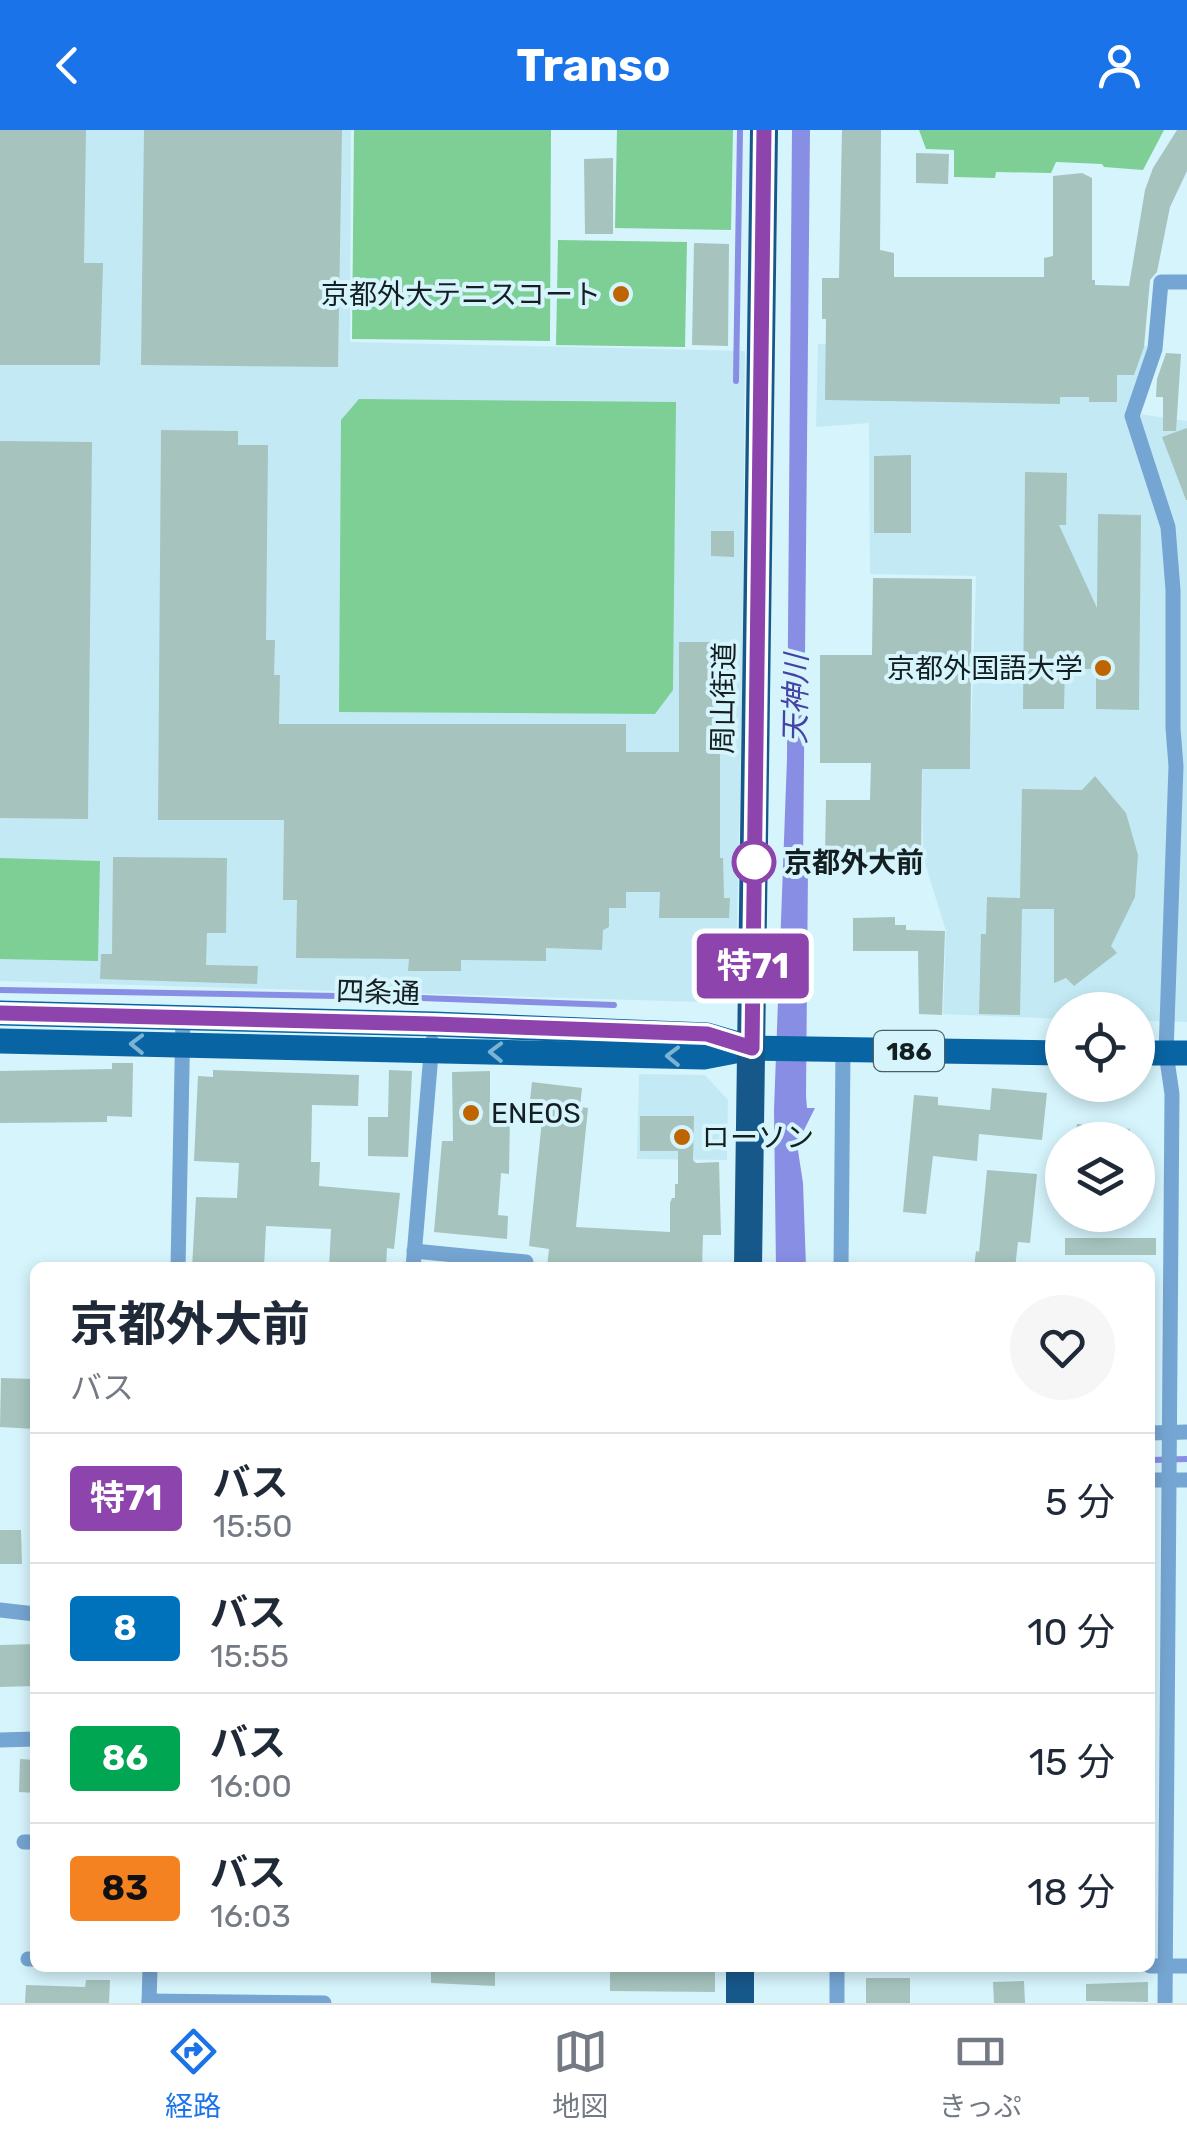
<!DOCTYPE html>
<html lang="ja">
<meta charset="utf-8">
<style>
:root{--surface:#fff;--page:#f6f6f7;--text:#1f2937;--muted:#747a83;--line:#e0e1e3;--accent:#1a73e8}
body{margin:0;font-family:Rubik,"Noto Sans JP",sans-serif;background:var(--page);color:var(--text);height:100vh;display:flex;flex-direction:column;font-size:38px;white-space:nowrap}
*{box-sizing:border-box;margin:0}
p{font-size:32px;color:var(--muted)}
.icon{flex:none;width:55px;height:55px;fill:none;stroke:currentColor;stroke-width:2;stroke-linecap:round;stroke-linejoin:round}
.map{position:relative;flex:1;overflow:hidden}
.drawer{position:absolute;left:30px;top:1132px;width:1125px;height:710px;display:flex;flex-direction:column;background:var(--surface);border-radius:15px;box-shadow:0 5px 15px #0003}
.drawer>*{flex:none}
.badge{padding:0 20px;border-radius:8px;font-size:35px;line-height:65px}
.fabs{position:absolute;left:1045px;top:862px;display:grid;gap:20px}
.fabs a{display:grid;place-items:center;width:110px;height:110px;border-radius:50%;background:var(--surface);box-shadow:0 5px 15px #0003;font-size:50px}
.map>.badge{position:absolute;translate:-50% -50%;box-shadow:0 0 0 5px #fff}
.round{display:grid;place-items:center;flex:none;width:105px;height:105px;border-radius:52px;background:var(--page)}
.overview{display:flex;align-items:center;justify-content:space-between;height:170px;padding:0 40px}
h1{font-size:48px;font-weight:700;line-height:75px}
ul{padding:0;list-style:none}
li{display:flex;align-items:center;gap:30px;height:130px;padding:0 40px;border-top:2px solid var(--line)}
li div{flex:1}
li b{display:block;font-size:38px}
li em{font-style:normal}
li .badge{min-width:110px;font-weight:700;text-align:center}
header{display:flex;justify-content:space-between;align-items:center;height:130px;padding:0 40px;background:var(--accent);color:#fff;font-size:45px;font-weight:700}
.tab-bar{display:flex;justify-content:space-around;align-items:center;height:140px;border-top:2px solid var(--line);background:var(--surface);font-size:28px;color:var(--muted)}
.tab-bar a{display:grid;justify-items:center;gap:5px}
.tab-bar .current{color:var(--accent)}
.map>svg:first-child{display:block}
</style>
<header><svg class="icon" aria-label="back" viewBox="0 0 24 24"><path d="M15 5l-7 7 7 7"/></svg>Transo<svg class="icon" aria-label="person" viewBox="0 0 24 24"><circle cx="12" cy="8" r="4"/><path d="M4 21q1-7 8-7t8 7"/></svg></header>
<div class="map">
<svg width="1187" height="1873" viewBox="0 0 1187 1873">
<rect width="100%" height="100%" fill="#d6f4fc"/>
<g fill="#c3eaf4">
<polygon points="0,0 351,0 350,212 745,221 742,585 735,873 0,851"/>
<polygon points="818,214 1151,216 1125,282 1187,291 1187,892 1138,891 1138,880 1062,880 1062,889 943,884 946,801 923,727 922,639 970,638 976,446 870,444 869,293 816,297"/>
<polygon points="639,944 705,945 728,970 727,1030 637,1029"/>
</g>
<g fill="#7ecf95">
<polygon points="354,0 551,0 550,211 352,209"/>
<polygon points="617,0 733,0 731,100 615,98"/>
<polygon points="919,0 1164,0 1143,40 1104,37 1102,34 1056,32 1051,43 996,42 995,48 954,47 954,20 926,19"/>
<polygon points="558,110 687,112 685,217 556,215"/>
<polygon points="359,269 676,272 673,560 655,584 339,582 341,290"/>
<polygon points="0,728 100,731 98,831 0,829"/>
</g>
<polygon fill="#878ee3" points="792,0 810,0 803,737 808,738 806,966 807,978 815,978 797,1014 803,1053 806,1137 776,1138 774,980 787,629"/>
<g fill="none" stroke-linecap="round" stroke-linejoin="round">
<g stroke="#878ee3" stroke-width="6">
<polyline points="736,251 740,0"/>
<polyline points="0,860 394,867 614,875"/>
<polyline points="1150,1330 1187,1329"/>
</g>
</g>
<g fill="#a6c3be">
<polygon points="0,0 86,0 84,133 103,133 100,235 0,235"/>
<polygon points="144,0 342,0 338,237 141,235"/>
<polygon points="842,0 881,0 880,120 894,123 894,147 1044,147 1044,128 1053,126 1053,46 1082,43 1092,48 1092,150 1095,150 1095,155 1129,156 1145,60 1153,38 1177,0 1187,0 1187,41 1170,77 1157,142 1150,150 1144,217 1134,245 1117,245 1117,272 1089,272 1089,267 1060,267 1060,274 825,270 826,189 822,189 822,148 839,148"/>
<polygon points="916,23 949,24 948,54 916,53"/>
<polygon points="613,28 613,104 585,104 584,29"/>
<polygon points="694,113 729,114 728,216 692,215"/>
<polygon points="1166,223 1181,224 1176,301 1163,301 1163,267 1156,267 1157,249"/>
<polygon points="1187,298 1187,370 1186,370 1162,307"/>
<polygon points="161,300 238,301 238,315 268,315 266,510 275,510 274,545 280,545 279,594 626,594 626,622 679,622 679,512 736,512 736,606 720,606 720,728 723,728 724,768 730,768 729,788 659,788 660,762 626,762 626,778 609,778 609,797 603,800 602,820 546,818 546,831 461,830 461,841 408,841 409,829 296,828 297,770 283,770 284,690 158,690"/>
<polygon points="0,311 92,312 88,689 0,688"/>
<polygon points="911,325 911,403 874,403 874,326"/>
<polygon points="1025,342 1067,343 1066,395 1059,395 1097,478 1098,384 1141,385 1139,580 1096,579 1096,539 1065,539 1064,579 1023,579"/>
<polygon points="711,401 734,401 734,427 711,426"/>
<polygon points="873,448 972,449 970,639 922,639 921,726 825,725 826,670 870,670 871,633 820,633 820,525 872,525"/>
<polygon points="1095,646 1126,683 1138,725 1135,767 1111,816 1117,823 1074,856 1066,848 1054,853 1054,779 1022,779 1020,885 979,884 981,804 986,804 987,767 1020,768 1022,659 1082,660"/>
<polygon points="113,727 227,728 226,803 207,803 206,835 258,836 257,854 100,849 101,824 112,824"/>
<polygon points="895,787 895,795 906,795 906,800 945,801 942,885 919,884 918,821 853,821 853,788"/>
<polygon points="112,933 133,933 132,987 107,986 107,992 0,993 0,941 112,939"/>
<polygon points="213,940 359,945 358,976 312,975 311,1032 320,1032 319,1056 400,1063 394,1119 387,1118 386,1138 329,1138 331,1099 266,1096 264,1138 192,1138 196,1067 237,1068 239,1033 194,1031 198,946 213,947"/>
<polygon points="389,940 412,941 408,1027 368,1026 368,987 388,987"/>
<polygon points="490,941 490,983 510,984 509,1044 501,1043 498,1085 508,1086 507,1109 434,1102 442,1011 453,1011 452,942"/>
<polygon points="532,952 582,958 580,977 588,978 576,1097 670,1102 670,1073 672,1068 675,1068 675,1054 678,1054 678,1021 640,1021 640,986 694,986 693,1030 696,1033 719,1032 721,1105 703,1105 702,1138 547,1138 549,1119 529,1116 544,971 530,970"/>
<polygon points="992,958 1047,963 1042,1010 979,1004 977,1031 933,1026 926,1084 903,1082 914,965 938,967 938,975 990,980"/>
<polygon points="1077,994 1130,999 1130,1010 1075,1010"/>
<polygon points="987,1040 1037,1044 1030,1113 1018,1112 1015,1138 974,1138 976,1121 979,1122"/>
<rect x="1065" y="1108" width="91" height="17"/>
<polygon points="1,1248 35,1249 35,1299 0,1297"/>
<polygon points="0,1400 21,1400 22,1434 0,1434"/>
<polygon points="35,1514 35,1556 0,1557 0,1515"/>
<polygon points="20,1629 35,1630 35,1663 19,1662"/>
<polygon points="431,1838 495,1838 495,1856 431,1853"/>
<polygon points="610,1838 715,1838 715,1862 610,1861"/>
<rect x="866" y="1848" width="44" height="25"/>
<polygon points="86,1850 110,1850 109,1873 25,1873 26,1855 85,1857"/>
<polygon points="1024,1851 1025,1873 994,1873 993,1852"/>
<polygon points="1148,1852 1148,1872 1086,1871 1086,1854"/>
</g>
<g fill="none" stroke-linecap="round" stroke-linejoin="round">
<g stroke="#75a5d2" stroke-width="15">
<polyline points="414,1121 526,1132"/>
<polyline points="178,1138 183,887"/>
<polyline points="413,1138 432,912"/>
<polyline points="841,1138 843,919"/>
<polyline points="1150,1303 1187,1302"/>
<polyline points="1150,1350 1187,1350"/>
<polyline points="0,1480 35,1484"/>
<polyline points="0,1610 35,1609"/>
<polyline points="24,1712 35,1712"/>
<polyline points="28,1829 35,1829"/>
<polyline points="1150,1836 1187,1836"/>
<polyline points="149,1871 324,1873"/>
<polyline points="149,1873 150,1838"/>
<polyline points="837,1873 837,1838"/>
<polyline points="1165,1873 1172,964 1166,923 1176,636 1173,598 1173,460 1168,397 1132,286 1155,219 1161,152 1187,152"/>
</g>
<g stroke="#0964a3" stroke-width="25">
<polyline points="0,883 434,894 707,905 748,917"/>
<polyline points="0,911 704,927 751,918 1062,923"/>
<polyline points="1138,923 1187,923"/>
</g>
<g stroke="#17588a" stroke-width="28">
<polyline points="748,1138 764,0"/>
<polyline points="740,1873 740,1838"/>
</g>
</g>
<defs><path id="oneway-chevron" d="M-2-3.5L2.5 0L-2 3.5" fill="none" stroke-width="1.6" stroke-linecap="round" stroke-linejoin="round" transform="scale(2.5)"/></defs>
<g stroke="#7ab3d4">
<use href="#oneway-chevron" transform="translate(137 914) rotate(-179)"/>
<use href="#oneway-chevron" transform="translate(496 922) rotate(-179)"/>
<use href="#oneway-chevron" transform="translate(673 926) rotate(-179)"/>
</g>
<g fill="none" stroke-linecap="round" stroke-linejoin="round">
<defs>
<polyline id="line" points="0,883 434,894 707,904 752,918 764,0"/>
</defs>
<use href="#line" stroke="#fff" stroke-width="22"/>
<use href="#line" stroke="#8e44ad" stroke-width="15"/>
</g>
<g fill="#be6502" stroke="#d6f4fc" stroke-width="4">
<circle cx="621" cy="164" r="10"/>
<circle cx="1103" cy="538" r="10"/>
<circle cx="471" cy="983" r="10"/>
<circle cx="682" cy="1007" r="10"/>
</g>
<circle fill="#fff" stroke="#8e44ad" stroke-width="5" cx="754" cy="732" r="20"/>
<g text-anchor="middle" stroke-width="8" stroke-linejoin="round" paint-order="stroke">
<rect fill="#d6f4fc" stroke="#4e5f63" stroke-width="2.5" x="874" y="901" width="70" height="40" rx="8"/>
<g font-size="25" font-weight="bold" fill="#141f21">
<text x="909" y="930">186</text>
</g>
<g font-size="28" fill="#141f21" stroke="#d6f4fc" text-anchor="end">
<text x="601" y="174">京都外大テニスコート</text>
<text x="1083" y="548">京都外国語大学</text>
<text x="491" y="993" text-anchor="start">ENEOS</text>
<text x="702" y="1017" text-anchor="start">ローソン</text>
</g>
<g font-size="28" fill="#141f21" stroke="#d6f4fc">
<text transform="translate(723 568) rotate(-89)" y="10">周山街道</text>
<text transform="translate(378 862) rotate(2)" y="10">四条通</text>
</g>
<g font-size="28" font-weight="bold" fill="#141f21" stroke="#d6f4fc" text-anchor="start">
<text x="784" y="742">京都外大前</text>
</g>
<g font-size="30" font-style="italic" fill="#4442a5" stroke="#d6f4fc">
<text transform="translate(796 569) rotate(-89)" y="10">天神川</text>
</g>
</g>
</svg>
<div class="fabs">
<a><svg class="icon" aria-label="locate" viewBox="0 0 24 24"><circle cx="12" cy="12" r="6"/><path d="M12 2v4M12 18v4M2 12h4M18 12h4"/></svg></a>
<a><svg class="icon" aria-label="layers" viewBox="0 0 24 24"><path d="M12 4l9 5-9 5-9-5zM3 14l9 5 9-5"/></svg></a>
</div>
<b class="badge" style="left:753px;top:836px;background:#8e44ad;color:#fff">特71</b>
<section class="drawer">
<div class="overview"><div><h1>京都外大前</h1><p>バス</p></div><a class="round"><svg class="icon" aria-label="heart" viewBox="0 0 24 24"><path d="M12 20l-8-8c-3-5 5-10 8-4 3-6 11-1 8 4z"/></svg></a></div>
<ul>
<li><span class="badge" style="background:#8e44ad;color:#fff">特71</span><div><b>バス</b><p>15:50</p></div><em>5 分</em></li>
<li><span class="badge" style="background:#0072bc;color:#fff">8</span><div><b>バス</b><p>15:55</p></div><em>10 分</em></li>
<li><span class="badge" style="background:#00a651;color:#fff">86</span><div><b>バス</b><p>16:00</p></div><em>15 分</em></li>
<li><span class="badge" style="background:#f58220;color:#111">83</span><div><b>バス</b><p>16:03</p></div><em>18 分</em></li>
</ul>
</section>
</div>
<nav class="tab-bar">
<a class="current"><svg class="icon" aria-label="directions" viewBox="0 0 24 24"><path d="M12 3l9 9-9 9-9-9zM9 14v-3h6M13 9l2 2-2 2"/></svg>経路</a>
<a><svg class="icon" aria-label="map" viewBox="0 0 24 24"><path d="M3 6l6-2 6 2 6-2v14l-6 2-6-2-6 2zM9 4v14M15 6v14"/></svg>地図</a>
<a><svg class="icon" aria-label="tickets" viewBox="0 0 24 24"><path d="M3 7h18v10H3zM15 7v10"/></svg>きっぷ</a>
</nav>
